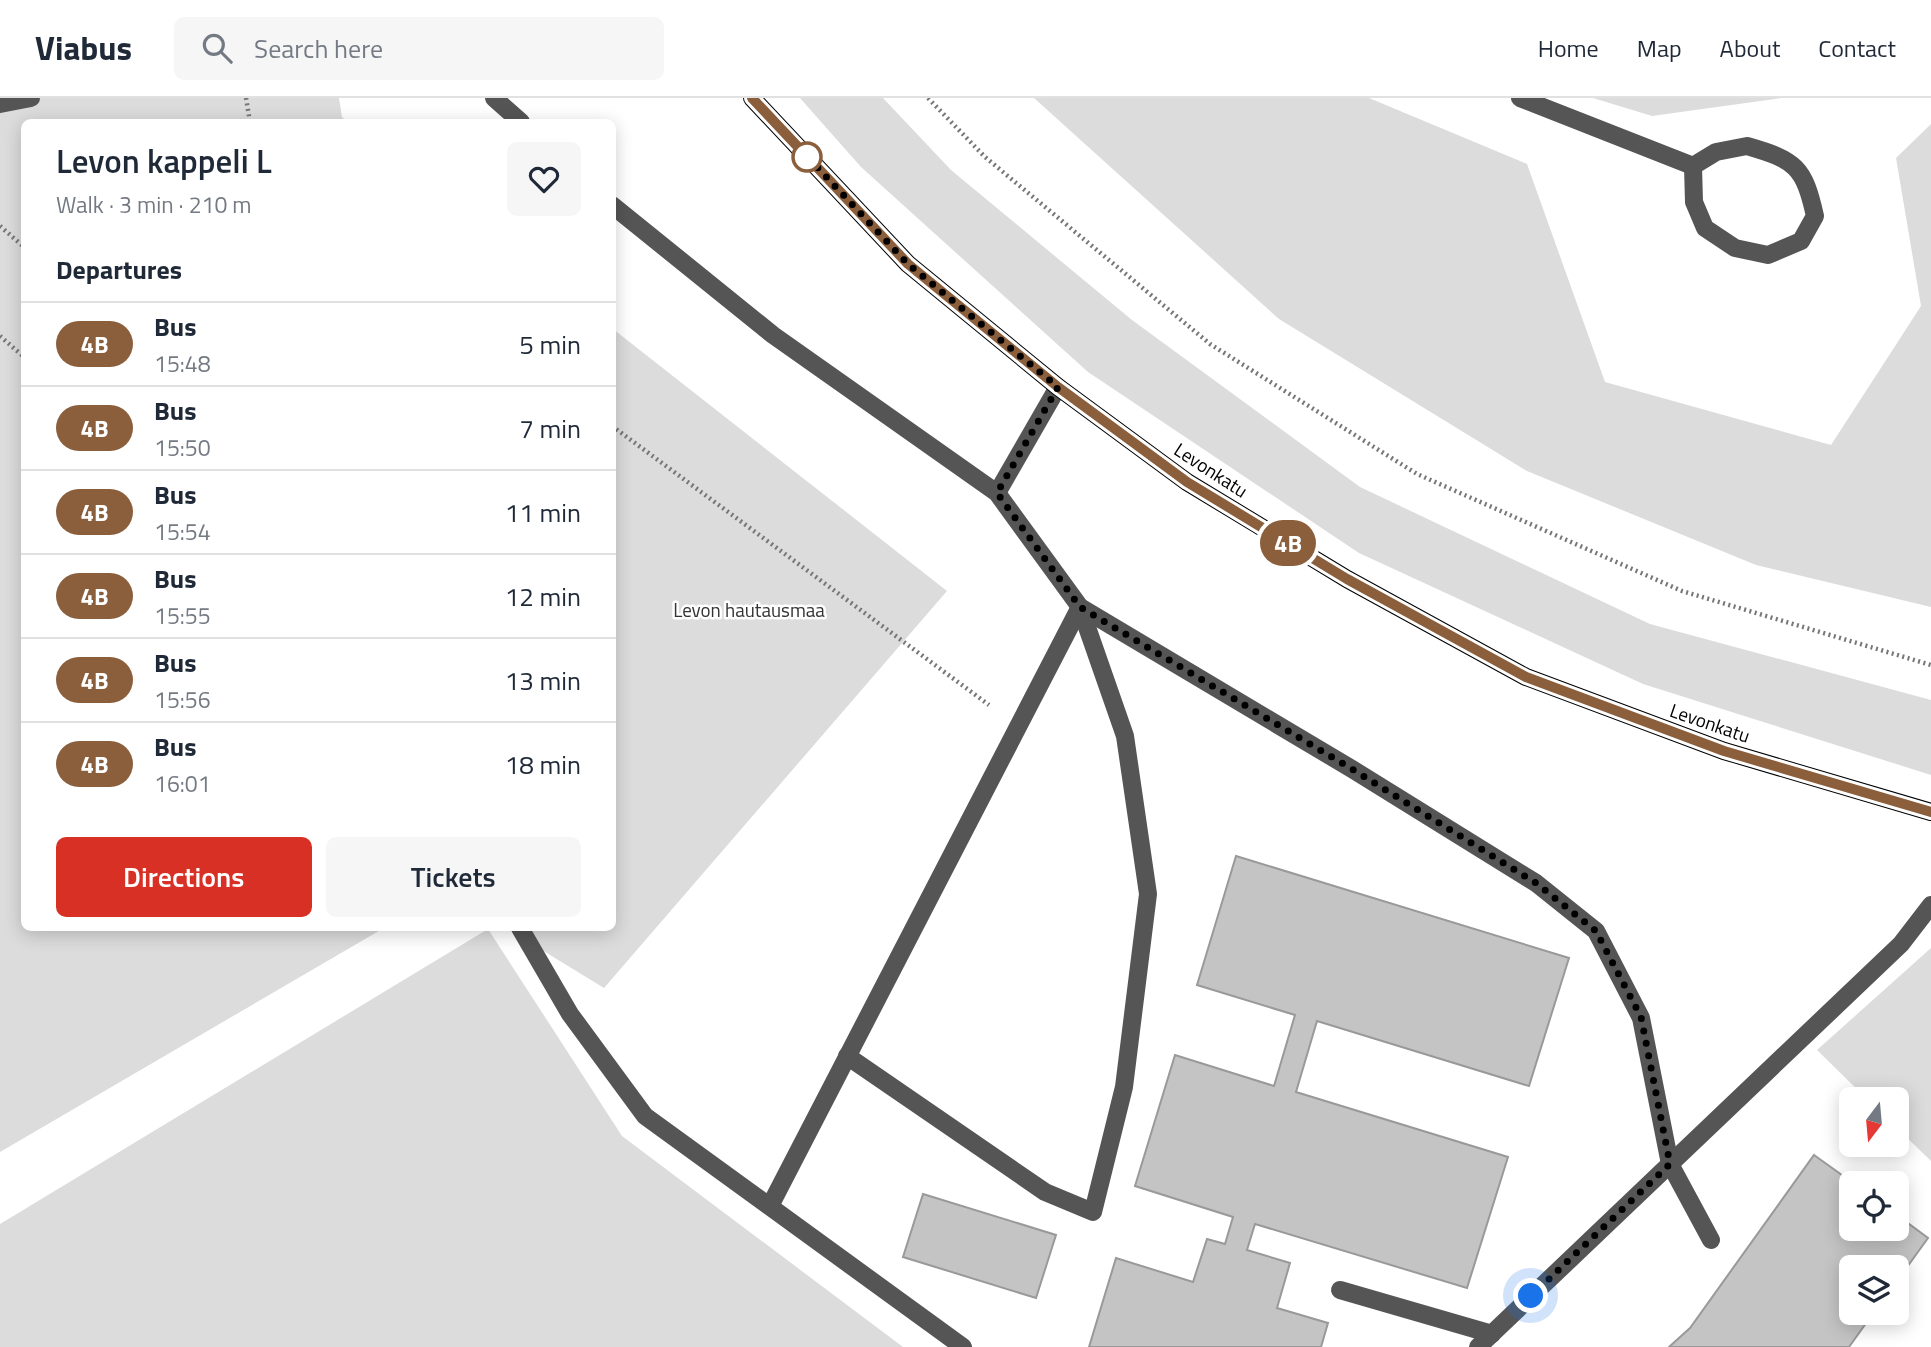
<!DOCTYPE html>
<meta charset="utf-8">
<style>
:root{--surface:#fff;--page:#f6f6f7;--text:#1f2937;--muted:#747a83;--line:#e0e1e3;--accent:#d93025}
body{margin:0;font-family:"Titillium Web",sans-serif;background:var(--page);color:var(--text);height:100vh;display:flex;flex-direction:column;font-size:26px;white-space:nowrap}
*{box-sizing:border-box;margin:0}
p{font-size:23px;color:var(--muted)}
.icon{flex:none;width:38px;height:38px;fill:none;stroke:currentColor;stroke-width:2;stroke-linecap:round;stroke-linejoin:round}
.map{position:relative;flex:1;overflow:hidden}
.drawer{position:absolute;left:21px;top:21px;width:595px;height:812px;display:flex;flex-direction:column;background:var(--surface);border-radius:10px;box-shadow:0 4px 18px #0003}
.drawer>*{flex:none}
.badge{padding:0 14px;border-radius:23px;font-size:24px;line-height:46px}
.needle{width:46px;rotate:196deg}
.buttons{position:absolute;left:1839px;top:989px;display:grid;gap:14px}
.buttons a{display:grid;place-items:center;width:70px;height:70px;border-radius:10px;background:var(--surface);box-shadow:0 4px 18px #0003;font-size:35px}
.you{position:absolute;width:35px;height:35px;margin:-18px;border:5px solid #fff;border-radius:50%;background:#1a73e8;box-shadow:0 0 0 10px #1a73e833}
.map>.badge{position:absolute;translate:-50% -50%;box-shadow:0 0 0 4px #fff}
h2{padding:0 35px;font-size:26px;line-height:63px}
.round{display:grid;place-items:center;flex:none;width:74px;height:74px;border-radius:10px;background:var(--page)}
.headline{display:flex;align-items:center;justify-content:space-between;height:119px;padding:0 35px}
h1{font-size:33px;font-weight:600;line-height:52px}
.cta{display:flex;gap:14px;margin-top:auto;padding:14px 35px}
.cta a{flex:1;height:80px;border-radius:10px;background:var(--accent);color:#fff;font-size:28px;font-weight:600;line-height:80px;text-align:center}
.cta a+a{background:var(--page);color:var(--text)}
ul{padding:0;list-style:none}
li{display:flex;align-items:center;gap:21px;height:84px;padding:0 35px;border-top:2px solid var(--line)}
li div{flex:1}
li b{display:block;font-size:26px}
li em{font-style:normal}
li .badge{min-width:77px;font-weight:700;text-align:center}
header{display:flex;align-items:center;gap:42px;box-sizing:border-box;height:98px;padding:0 35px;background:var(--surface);border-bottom:2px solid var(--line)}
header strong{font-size:33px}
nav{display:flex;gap:38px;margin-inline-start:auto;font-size:24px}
.search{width:490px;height:63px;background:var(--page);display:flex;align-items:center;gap:18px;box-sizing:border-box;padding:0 24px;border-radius:10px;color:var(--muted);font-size:26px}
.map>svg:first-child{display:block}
</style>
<header>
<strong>Viabus</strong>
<div class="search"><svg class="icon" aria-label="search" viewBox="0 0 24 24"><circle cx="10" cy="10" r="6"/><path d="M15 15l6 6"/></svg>Search here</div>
<nav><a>Home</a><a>Map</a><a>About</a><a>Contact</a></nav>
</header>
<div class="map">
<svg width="1931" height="1249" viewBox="0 0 1931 1249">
<rect width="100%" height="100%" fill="#fff"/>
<g fill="#dcdcdc">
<polygon points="0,0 339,0 342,19 348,24 24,24 24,830 384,830 0,1054"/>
<polygon points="800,0 883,0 951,72 1132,222 1360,389 1650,526 1931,602 1931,677 1643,586 1359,455 1088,274 861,69"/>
<polygon points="1034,0 1369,0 1527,66 1605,284 1831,347 1921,208 1896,60 1931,26 1931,509 1756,467 1527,373 1279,221"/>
<polygon points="1593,0 1781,0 1652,18"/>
<polygon points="613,231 947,493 604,890 506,830 612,830"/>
<polygon points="488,831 622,1038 903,1249 0,1249 0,1126"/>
<polygon points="1931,850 1931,1063 1897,1030 1897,1001 1867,1001 1817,952"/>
</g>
<g fill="#c4c4c4" stroke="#999" stroke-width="2">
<polygon points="1236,758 1569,860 1529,988 1317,923 1296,994 1508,1059 1467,1190 1255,1126 1247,1152 1290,1165 1277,1210 1328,1225 1321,1249 1089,1249 1116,1160 1193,1184 1207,1141 1225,1146 1233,1119 1135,1088 1175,957 1274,988 1295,917 1197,887"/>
<polygon points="1814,1057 1853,1085 1852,1130 1897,1130 1897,1117 1928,1140 1897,1183 1897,1169 1852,1169 1852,1214 1874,1214 1849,1249 1669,1249 1690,1230"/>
<polygon points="923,1096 1056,1137 1036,1200 903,1159"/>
</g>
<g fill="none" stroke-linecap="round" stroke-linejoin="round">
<g stroke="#777" stroke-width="4.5" stroke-dasharray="2 3.5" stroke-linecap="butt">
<polyline points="246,0 250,24"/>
<polyline points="928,0 985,59 1210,246 1417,376 1682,493 1931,567"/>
<polyline points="0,128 24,149"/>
<polyline points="0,238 24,259"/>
<polyline points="612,328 989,607"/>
</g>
<g stroke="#555" stroke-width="18">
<polyline points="494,0 521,24"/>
<polyline points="1520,0 1693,68"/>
<polyline points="0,6 31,0"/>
<path d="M1747,48C1796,62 1804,69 1815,118L1801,143L1768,157L1735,150L1705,130L1694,104L1693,68L1716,54Z"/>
<polyline points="612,107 773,237 997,395 1080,509 1352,671 1536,785 1596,833 1641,920 1670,1066 1711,1142"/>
<polyline points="997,395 1058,289"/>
<polyline points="520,830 570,916 645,1018 963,1249"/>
<polyline points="847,958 1045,1094 1093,1114 1124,989 1148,796 1125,638 1080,509"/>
<polyline points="770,1108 1080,509"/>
<polyline points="1340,1192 1492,1236"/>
<polyline points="1478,1249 1901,846 1931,807"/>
</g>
<polyline stroke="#000" stroke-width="18" points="752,0 908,166 1058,289 1187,384 1347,481 1526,579 1724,653 1931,714"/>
</g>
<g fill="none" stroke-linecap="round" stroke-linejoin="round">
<defs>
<polyline id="line" points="752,0 908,166 1058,289 1187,384 1347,481 1526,579 1724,653 1931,714"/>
</defs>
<use href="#line" stroke="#fff" stroke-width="16"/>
<use href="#line" stroke="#8b5e3c" stroke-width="10"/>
<polyline stroke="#000" stroke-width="7" stroke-dasharray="0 12.6" points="807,59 804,55 908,166 1058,289 997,395 1080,509 1352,671 1536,785 1596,833 1641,919 1670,1066 1531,1198"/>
</g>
<circle fill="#fff" stroke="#8b5e3c" stroke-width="3.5" cx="807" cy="59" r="14"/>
<g text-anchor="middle" stroke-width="5" stroke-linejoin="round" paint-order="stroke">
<g font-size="19" fill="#000" stroke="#fff">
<text transform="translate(1211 372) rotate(33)" y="7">Levonkatu</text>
<text transform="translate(1710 625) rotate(19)" y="7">Levonkatu</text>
</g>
<g font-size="19" fill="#333" stroke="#fff">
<text x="749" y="519">Levon hautausmaa</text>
</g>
</g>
</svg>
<div class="buttons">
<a><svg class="needle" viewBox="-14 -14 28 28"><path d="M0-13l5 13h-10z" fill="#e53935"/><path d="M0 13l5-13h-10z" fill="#747a83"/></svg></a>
<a><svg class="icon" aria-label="locate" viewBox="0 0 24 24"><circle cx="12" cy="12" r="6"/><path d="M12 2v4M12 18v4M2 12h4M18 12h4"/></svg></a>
<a><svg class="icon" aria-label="layers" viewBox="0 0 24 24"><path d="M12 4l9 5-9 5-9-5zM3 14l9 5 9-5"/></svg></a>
</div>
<div class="you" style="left:1531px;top:1198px"></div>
<b class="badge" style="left:1288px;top:445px;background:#8b5e3c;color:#fff">4B</b>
<section class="drawer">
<div class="headline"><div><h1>Levon kappeli L</h1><p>Walk · 3 min · 210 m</p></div><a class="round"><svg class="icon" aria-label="heart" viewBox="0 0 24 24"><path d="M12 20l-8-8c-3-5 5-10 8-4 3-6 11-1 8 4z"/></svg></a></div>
<h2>Departures</h2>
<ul>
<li><span class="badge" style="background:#8b5e3c;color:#fff">4B</span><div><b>Bus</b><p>15:48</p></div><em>5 min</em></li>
<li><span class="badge" style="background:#8b5e3c;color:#fff">4B</span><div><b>Bus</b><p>15:50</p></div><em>7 min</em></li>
<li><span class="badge" style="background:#8b5e3c;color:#fff">4B</span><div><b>Bus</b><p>15:54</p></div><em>11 min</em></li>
<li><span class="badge" style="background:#8b5e3c;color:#fff">4B</span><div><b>Bus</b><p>15:55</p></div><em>12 min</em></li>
<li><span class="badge" style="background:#8b5e3c;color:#fff">4B</span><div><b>Bus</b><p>15:56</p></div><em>13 min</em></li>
<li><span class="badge" style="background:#8b5e3c;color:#fff">4B</span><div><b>Bus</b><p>16:01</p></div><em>18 min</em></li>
</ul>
<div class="cta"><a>Directions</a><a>Tickets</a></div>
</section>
</div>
